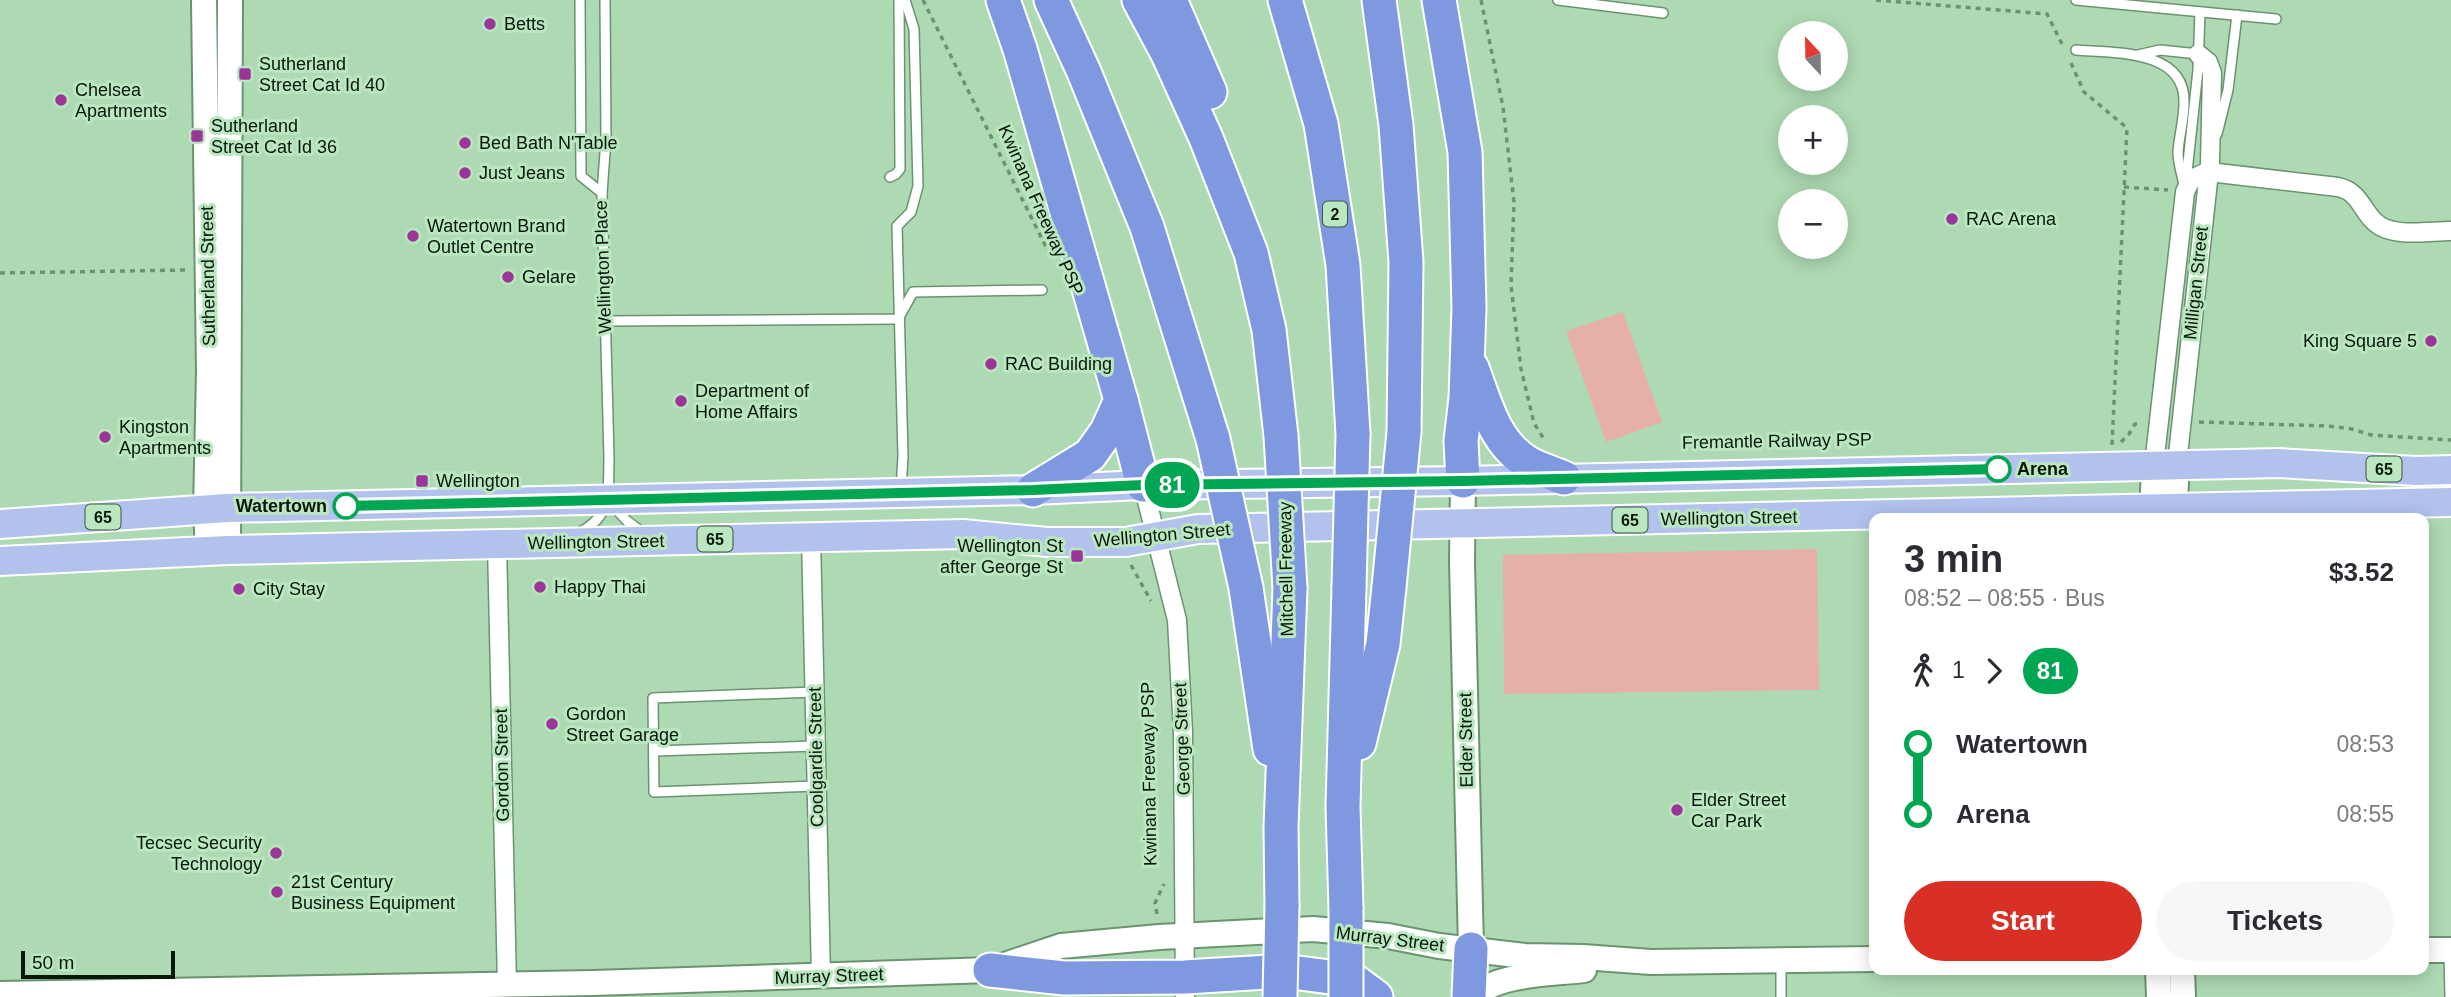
<!DOCTYPE html>
<meta charset="utf-8">
<style>
:root{--surface:#fff;--page:#f7f7f7;--text:#2b2b33;--muted:#7c7c81;--accent:#d93025}
body{margin:0;font-family:Arial,sans-serif;background:var(--page);color:var(--text);height:100vh;display:flex;flex-direction:column;font-size:26px;white-space:nowrap}
*{box-sizing:border-box;margin:0}
p{font-size:23px;color:var(--muted)}
.icon{flex:none;width:38px;height:38px;fill:none;stroke:currentColor;stroke-width:2;stroke-linecap:round;stroke-linejoin:round}
.map{position:relative;flex:1;overflow:hidden}
.panel{position:absolute;left:1869px;top:513px;width:560px;height:462px;display:flex;flex-direction:column;background:var(--surface);border-radius:14px;box-shadow:0 4px 18px #0003}
.panel>*{flex:none}
.badge{padding:0 14px;border-radius:23px;font-size:24px;line-height:46px}
.needle{width:46px;rotate:338deg}
.tools{position:absolute;left:1778px;top:21px;display:grid;gap:14px}
.tools a{display:grid;place-items:center;width:70px;height:70px;border-radius:50%;background:var(--surface);box-shadow:0 4px 18px #0003;font-size:35px}
.scale{position:absolute;left:21px;bottom:18px;width:154px;box-sizing:border-box;padding-left:7px;border:4px solid #07170a;border-top:0;font-size:19px;line-height:24px;white-space:nowrap;color:#07170a;-webkit-text-stroke:5px #bbe7c0;paint-order:stroke}
.map>.badge{position:absolute;translate:-50% -50%;box-shadow:0 0 0 4px #fff}
.legs{display:flex;align-items:center;gap:10px;height:77px;padding:0 35px;font-size:23px}
.legs p{margin-inline-start:auto}
.summary{display:flex;align-items:center;justify-content:space-between;height:119px;padding:0 35px}
h1{font-size:38px;font-weight:800;line-height:52px}
.button{display:flex;gap:14px;margin-top:auto;padding:14px 35px}
.button a{flex:1;height:80px;border-radius:42px;background:var(--accent);color:#fff;font-size:28px;font-weight:800;line-height:80px;text-align:center}
.button a+a{background:var(--page);color:var(--text)}
ul{padding:0 35px;list-style:none}
li{display:flex;align-items:center;gap:24px;height:70px;font-size:26px}
li i{display:grid;place-items:center;width:10px;height:100%;margin:0 9px;background:currentColor}
li i::after{content:'';width:18px;height:18px;margin:-9px;border:5px solid;border-radius:50%;background:var(--surface)}
li p{margin-inline-start:auto}
li:first-child i{background:linear-gradient(#0000 50%,currentColor 0)}
li:last-child i{background:linear-gradient(currentColor 50%,#0000 0)}
.map>svg:first-child{display:block}
</style>
<div class="map">
<svg width="2451" height="997" viewBox="0 0 2451 997">
<rect width="100%" height="100%" fill="#aedab3"/>
<g fill="#e6afa7">
<polygon points="1623,312 1662,422 1606,442 1566,331"/>
<polygon points="1817,549 1819,690 1504,694 1503,555"/>
</g>
<g fill="none" stroke-linecap="round" stroke-linejoin="round">
<defs>
<g id="lane">
<path d="M580,0L581,176L602,193L609,457C608,489 613,516 580,532"/>
<polyline points="1558,0 1663,13"/>
<polyline points="2076,0 2276,19"/>
<path d="M2076,50C2113,53 2186,49 2184,103C2184,120 2179,136 2178,152C2178,164 2183,178 2185,190"/>
<polyline points="2138,55 2160,50 2198,54"/>
<polyline points="2217,134 2228,90 2237,15"/>
<polyline points="890,177 896,174 900,169 899,0"/>
<polyline points="2186,181 2198,70 2200,12"/>
<polyline points="602,193 606,139 605,0"/>
<polyline points="606,321 898,319 913,292 1042,290"/>
<polyline points="901,489 903,456 897,226 911,212 918,186 914,29 905,0"/>
<polyline points="614,507 627,521 642,532"/>
<polyline points="814,692 653,698 654,792 816,786"/>
<polyline points="654,751 816,746"/>
<polyline points="2449,952 2450,997"/>
<polyline points="1781,964 1781,997"/>
</g>
<g id="street">
<polyline points="2177,464 2210,163 2212,73 2208,62 2198,54"/>
<path d="M2154,465L2185,192C2191,178 2195,176 2209,172L2338,187C2362,192 2362,215 2380,226C2399,237 2430,231 2451,231"/>
<polyline points="1143,485 1177,620 1183,732 1185,997"/>
<polyline points="811,537 821,976"/>
<polyline points="497,544 507,985"/>
</g>
<g id="secondary">
<polyline points="204,0 209,372 206,510 208,551"/>
<polyline points="1463,481 1462,562 1471,949 1475,962"/>
<polyline points="2152,518 2154,465"/>
<polyline points="2174,518 2177,464"/>
<polyline points="228,550 230,0"/>
<polyline points="2424,950 2451,950"/>
<polyline points="2158,970 2159,997"/>
<polyline points="2182,970 2183,997"/>
<polyline points="0,994 593,983 990,970 1061,946 1159,937 1313,929 1388,936 1439,946 1525,956 1583,957 1651,962 1874,959"/>
<path d="M1475,997C1494,973 1555,974 1584,970"/>
</g>
<g id="primary">
<polyline points="0,524 227,508 1033,490 1143,485 1463,481 2279,463 2416,471 2451,470"/>
<polyline points="0,561 228,550 963,534 1047,542 1126,542 1198,529 2451,502"/>
</g>
<g id="highway">
<polyline points="1003,0 1020,49 1121,400 1143,485"/>
<polyline points="1051,0 1084,72 1147,227 1213,439"/>
<polyline points="1139,0 1168,54 1206,138 1251,253 1269,330 1281,436"/>
<polyline points="1170,0 1210,92"/>
<polyline points="1285,0 1321,124 1343,265 1353,434"/>
<polyline points="1379,0 1396,125 1406,262 1404,432"/>
<polyline points="1439,0 1465,152 1469,307 1466,398 1461,441 1463,481"/>
<path d="M1472,368C1485,402 1494,443 1528,463C1539,469 1552,473 1564,478"/>
<polyline points="1033,490 1090,455 1107,431 1121,400"/>
<polyline points="1246,588 1270,749"/>
<polyline points="1359,743 1383,644 1389,587"/>
<polyline points="1282,906 1281,827 1290,588"/>
<polyline points="1346,909 1343,807 1349,587"/>
<polyline points="990,970 1064,978 1185,977 1284,971 1353,980 1376,997"/>
<polyline points="1469,997 1471,949"/>
</g>
</defs>
<use href="#lane" stroke="#6a9370" stroke-width="12"/>
<use href="#street" stroke="#6a9370" stroke-width="21"/>
<use href="#secondary" stroke="#6a9370" stroke-width="28"/>
<use href="#primary" stroke="#fff" stroke-width="32"/>
<use href="#highway" stroke="#fff" stroke-width="37"/>
<g stroke="#6f9173" stroke-width="3.5" stroke-dasharray="5 5" stroke-linecap="butt">
<polyline points="923,0 1050,255"/>
<polyline points="1481,0 1503,107 1514,202 1511,285 1521,369 1534,423 1545,441"/>
<polyline points="1876,0 2047,14 2063,46"/>
<polyline points="2071,63 2084,92 2127,128 2112,445"/>
<polyline points="2124,187 2168,190"/>
<polyline points="0,273 187,270"/>
<polyline points="2199,422 2328,426 2352,429 2371,435 2451,440"/>
<polyline points="2121,442 2129,434 2135,424 2142,423"/>
<polyline points="1131,565 1151,601"/>
<polyline points="1157,914 1155,903 1164,884"/>
</g>
<use href="#lane" stroke="#fff" stroke-width="9"/>
<use href="#street" stroke="#fff" stroke-width="18"/>
<use href="#secondary" stroke="#fff" stroke-width="24"/>
<use href="#primary" stroke="#b2c2ed" stroke-width="28"/>
<use href="#highway" stroke="#7f99e1" stroke-width="33"/>
<defs>
<g id="highway-bridge">
<polyline points="1281,436 1290,588"/>
<polyline points="1213,439 1246,588"/>
<polyline points="1349,587 1353,434"/>
<polyline points="1389,587 1404,432"/>
<polyline points="1280,997 1282,906"/>
<polyline points="1346,997 1346,909"/>
</g>
</defs>
<use href="#highway-bridge" stroke="#fff" stroke-width="37" stroke-linecap="butt"/>
<use href="#highway-bridge" stroke="#7f99e1" stroke-width="33"/>
</g>
<g fill="none" stroke-linecap="round" stroke-linejoin="round">
<defs>
<polyline id="line-1" points="346,506 1033,490 1143,485 1463,481 1998,469"/>
</defs>
<use href="#line-1" stroke="#fff" stroke-width="16"/>
<use href="#line-1" stroke="#00a651" stroke-width="10"/>
</g>
<g fill="#9b359a" stroke="#bbe7c0" stroke-width="2.5">
<circle cx="490" cy="24" r="7"/>
<rect x="238" y="67" width="14" height="14" rx="3.5"/>
<circle cx="61" cy="100" r="7"/>
<rect x="190" y="129" width="14" height="14" rx="3.5"/>
<circle cx="465" cy="143" r="7"/>
<circle cx="465" cy="173" r="7"/>
<circle cx="1952" cy="219" r="7"/>
<circle cx="413" cy="236" r="7"/>
<circle cx="508" cy="277" r="7"/>
<circle cx="2431" cy="341" r="7"/>
<circle cx="991" cy="364" r="7"/>
<circle cx="681" cy="401" r="7"/>
<circle cx="105" cy="437" r="7"/>
<rect x="415" y="474" width="14" height="14" rx="3.5"/>
<rect x="1070" y="549" width="14" height="14" rx="3.5"/>
<circle cx="540" cy="587" r="7"/>
<circle cx="239" cy="589" r="7"/>
<circle cx="552" cy="724" r="7"/>
<circle cx="1677" cy="810" r="7"/>
<circle cx="276" cy="853" r="7"/>
<circle cx="277" cy="892" r="7"/>
</g>
<g fill="#fff" stroke="#00a651" stroke-width="3.5">
<circle cx="1998" cy="469" r="12"/>
<circle cx="346" cy="506" r="12"/>
</g>
<g text-anchor="middle" stroke-width="6" stroke-linejoin="round" paint-order="stroke">
<g fill="#bbe7c0" stroke="#3d5541" stroke-width="2">
<rect x="1323" y="201.5" width="24" height="25" rx="5"/>
<rect x="2366.5" y="456.5" width="35" height="25" rx="5"/>
<rect x="85.5" y="504.5" width="35" height="25" rx="5"/>
<rect x="1612.5" y="507.5" width="35" height="25" rx="5"/>
<rect x="697.5" y="526.5" width="35" height="25" rx="5"/>
</g>
<g font-size="16" font-weight="bold" fill="#07170a">
<text x="1335" y="220">2</text>
<text x="2384" y="475">65</text>
<text x="103" y="523">65</text>
<text x="1630" y="526">65</text>
<text x="715" y="545">65</text>
</g>
<g font-size="18" fill="#07170a" stroke="#bbe7c0" text-anchor="start">
<text x="504" y="30">Betts</text>
<text x="259" y="70">Sutherland<tspan x="259" dy="21">Street Cat Id 40</tspan></text>
<text x="75" y="96">Chelsea<tspan x="75" dy="21">Apartments</tspan></text>
<text x="211" y="132">Sutherland<tspan x="211" dy="21">Street Cat Id 36</tspan></text>
<text x="479" y="149">Bed Bath N'Table</text>
<text x="479" y="179">Just Jeans</text>
<text x="1966" y="225">RAC Arena</text>
<text x="427" y="232">Watertown Brand<tspan x="427" dy="21">Outlet Centre</tspan></text>
<text x="522" y="283">Gelare</text>
<text x="2417" y="347" text-anchor="end">King Square 5</text>
<text x="1005" y="370">RAC Building</text>
<text x="695" y="397">Department of<tspan x="695" dy="21">Home Affairs</tspan></text>
<text x="119" y="433">Kingston<tspan x="119" dy="21">Apartments</tspan></text>
<text x="436" y="487">Wellington</text>
<text x="1063" y="552" text-anchor="end">Wellington St<tspan x="1063" dy="21">after George St</tspan></text>
<text x="554" y="593">Happy Thai</text>
<text x="253" y="595">City Stay</text>
<text x="566" y="720">Gordon<tspan x="566" dy="21">Street Garage</tspan></text>
<text x="1691" y="806">Elder Street<tspan x="1691" dy="21">Car Park</tspan></text>
<text x="262" y="849" text-anchor="end">Tecsec Security<tspan x="262" dy="21">Technology</tspan></text>
<text x="291" y="888">21st Century<tspan x="291" dy="21">Business Equipment</tspan></text>
</g>
<g font-size="18" fill="#07170a" stroke="#bbe7c0">
<text transform="translate(1041 210) rotate(66)" y="6">Kwinana Freeway PSP</text>
<text transform="translate(603 267) rotate(-92)" y="6">Wellington Place</text>
<text transform="translate(208 276) rotate(-91)" y="6">Sutherland Street</text>
<text transform="translate(2196 283) rotate(-84)" y="6">Milligan Street</text>
<text transform="translate(1777 441) rotate(-1)" y="6">Fremantle Railway PSP</text>
<text transform="translate(1729 518) rotate(-1)" y="6">Wellington Street</text>
<text transform="translate(1162 535) rotate(-5)" y="6">Wellington Street</text>
<text transform="translate(596 542) rotate(-1)" y="6">Wellington Street</text>
<text transform="translate(1286 569) rotate(-91)" y="6">Mitchell Freeway</text>
<text transform="translate(1182 739) rotate(-92)" y="6">George Street</text>
<text transform="translate(1466 740) rotate(-91)" y="6">Elder Street</text>
<text transform="translate(816 757) rotate(-91)" y="6">Coolgardie Street</text>
<text transform="translate(502 765) rotate(-91)" y="6">Gordon Street</text>
<text transform="translate(1149 774) rotate(-91)" y="6">Kwinana Freeway PSP</text>
<text transform="translate(1390 939) rotate(7)" y="6">Murray Street</text>
<text transform="translate(829 976) rotate(-2)" y="6">Murray Street</text>
</g>
<g font-size="18" font-weight="bold" fill="#07170a" stroke="#bbe7c0" text-anchor="start">
<text x="2017" y="475">Arena</text>
<text x="327" y="512" text-anchor="end">Watertown</text>
</g>
</g>
</svg>
<div class="tools">
<a><svg class="needle" viewBox="-14 -14 28 28"><path d="M0-13l5 13h-10z" fill="#e53935"/><path d="M0 13l5-13h-10z" fill="#7c7c81"/></svg></a>
<a>+</a>
<a>−</a>
</div>
<div class="scale">50 m</div>
<b class="badge" style="left:1172px;top:485px;background:#00a651;color:#fff">81</b>
<section class="panel">
<div class="summary"><div><h1>3 min</h1><p>08:52 – 08:55 · Bus</p></div><b>$3.52</b></div>
<div class="legs"><svg class="icon" aria-label="walk" viewBox="0 0 24 24"><circle cx="13" cy="4" r="2"/><path d="M13 8l-2 6 4 7M11 14l-3 7M7 12l3-4h3l4 4"/></svg>1<svg class="icon" aria-label="forward" viewBox="0 0 24 24"><path d="M9 5l7 7-7 7"/></svg><b class="badge" style="background:#00a651;color:#fff">81</b></div>
<ul>
<li><i style="color:#00a651"></i><b>Watertown</b><p>08:53</p></li>
<li><i style="color:#00a651"></i><b>Arena</b><p>08:55</p></li>
</ul>
<div class="button"><a>Start</a><a>Tickets</a></div>
</section>
</div>
